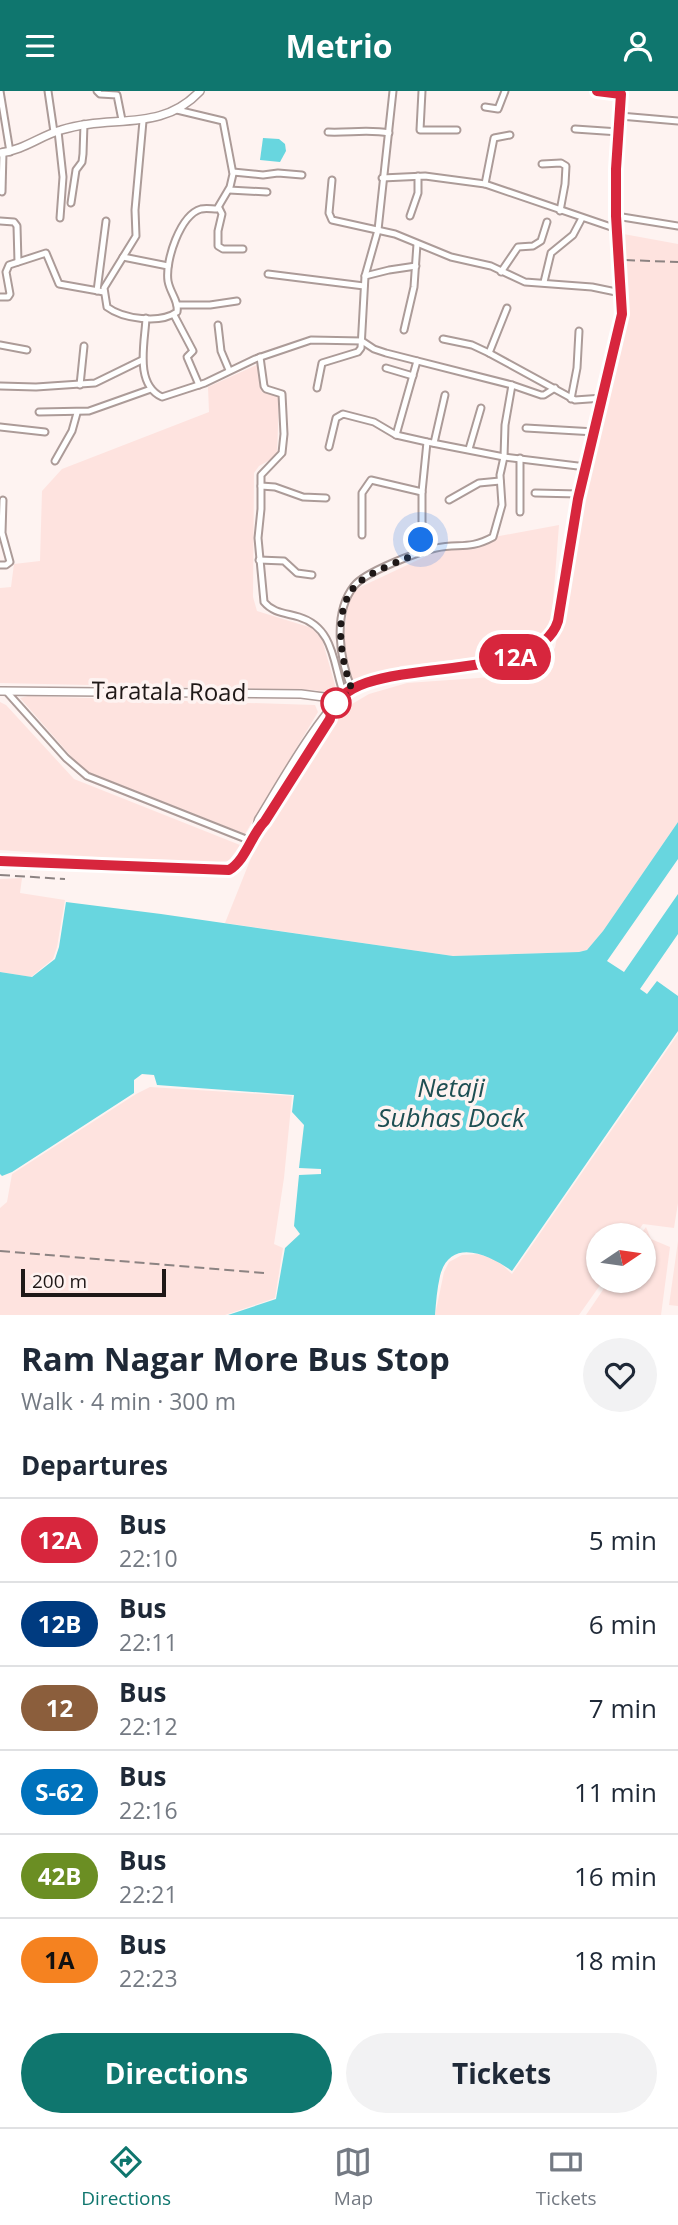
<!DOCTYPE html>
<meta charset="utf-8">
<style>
:root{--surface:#fff;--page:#f2f2f3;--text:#1f2937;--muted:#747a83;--line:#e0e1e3;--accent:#0f766e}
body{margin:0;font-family:"Open Sans",sans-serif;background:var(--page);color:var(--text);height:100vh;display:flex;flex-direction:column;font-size:26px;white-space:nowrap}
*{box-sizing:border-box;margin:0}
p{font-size:23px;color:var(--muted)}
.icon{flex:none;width:38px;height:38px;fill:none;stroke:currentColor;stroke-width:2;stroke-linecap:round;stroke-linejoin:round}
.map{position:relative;height:1224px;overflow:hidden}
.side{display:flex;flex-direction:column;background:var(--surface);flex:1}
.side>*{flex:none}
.badge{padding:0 14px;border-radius:23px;font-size:24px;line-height:46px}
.needle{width:46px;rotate:77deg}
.buttons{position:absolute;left:586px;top:1132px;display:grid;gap:14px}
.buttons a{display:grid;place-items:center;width:70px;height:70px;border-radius:50%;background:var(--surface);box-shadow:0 2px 5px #0004;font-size:35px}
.scale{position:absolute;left:21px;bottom:18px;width:145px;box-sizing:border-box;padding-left:7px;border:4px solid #1f1817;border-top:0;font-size:19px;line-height:24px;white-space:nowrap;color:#1f1817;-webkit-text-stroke:5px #fef3f1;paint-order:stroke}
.you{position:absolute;width:35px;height:35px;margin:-18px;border:5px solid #fff;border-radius:50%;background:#1a73e8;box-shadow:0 0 0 10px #1a73e833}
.map>.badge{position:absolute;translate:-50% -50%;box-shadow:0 0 0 4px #fff}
h2{padding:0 21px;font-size:26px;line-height:63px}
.round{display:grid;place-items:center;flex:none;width:74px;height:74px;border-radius:37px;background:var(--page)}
.head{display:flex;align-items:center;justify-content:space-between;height:119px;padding:0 21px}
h1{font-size:33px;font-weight:700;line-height:52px}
.button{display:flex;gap:14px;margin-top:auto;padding:14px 21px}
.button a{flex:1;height:80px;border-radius:42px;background:var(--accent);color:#fff;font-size:28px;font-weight:700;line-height:80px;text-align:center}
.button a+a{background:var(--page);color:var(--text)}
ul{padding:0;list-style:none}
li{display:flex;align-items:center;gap:21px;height:84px;padding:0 21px;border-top:2px solid var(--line)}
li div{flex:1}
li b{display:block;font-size:26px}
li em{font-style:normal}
li .badge{min-width:77px;font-weight:700;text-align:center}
header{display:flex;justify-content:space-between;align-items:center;height:91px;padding:0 21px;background:var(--accent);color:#fff;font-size:32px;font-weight:700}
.tab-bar{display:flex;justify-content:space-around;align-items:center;height:98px;border-top:2px solid var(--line);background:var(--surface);font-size:19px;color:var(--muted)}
.tab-bar a{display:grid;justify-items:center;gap:4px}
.tab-bar .on{color:var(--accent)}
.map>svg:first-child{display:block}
</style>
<header><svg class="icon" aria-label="menu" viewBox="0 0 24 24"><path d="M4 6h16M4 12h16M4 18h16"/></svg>Metrio<svg class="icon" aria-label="person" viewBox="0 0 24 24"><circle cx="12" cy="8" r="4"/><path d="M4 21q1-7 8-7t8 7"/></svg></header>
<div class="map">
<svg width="678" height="1224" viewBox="0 0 678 1224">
<rect width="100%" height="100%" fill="#fef3f1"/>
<g fill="#fee3df">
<polygon points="618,142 678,153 678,731 603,840 587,859 579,861 453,865 225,832 255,757 340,620 369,603 407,592 520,584 555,557 580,422 625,222"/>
<polygon points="259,273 262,301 279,306 277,365 259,375 254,382 253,506 257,520 312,537 322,548 337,601 331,604 315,599 0,592 0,497 11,496 14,473 40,470 42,400 62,378 209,321 208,296"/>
<polygon points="559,434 551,536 544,546 504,563 401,575 353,595 343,557 348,510 354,499 437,460 477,457 494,446"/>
<polygon points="28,605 315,614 318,621 245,743 83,679 20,607"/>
<polygon points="0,611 6,614 74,688 240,754 229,770 194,773 0,759"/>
<polygon points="22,787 20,802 65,809 57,856 53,868 31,886 0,881 0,788"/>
<polygon points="678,943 678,1112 674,1137 643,1133 635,1144 598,1144 598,1190 603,1190 579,1224 435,1224 444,1181 449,1171 462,1164 478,1163 497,1169 512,1183"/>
<polygon points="150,996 292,1005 284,1087 274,1153 283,1157 275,1207 225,1224 0,1224 0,1117 7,1111 12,1083 136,1003"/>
<polygon points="646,1136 651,1148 670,1156 661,1224 586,1224 609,1190 644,1190 644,1144 640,1144"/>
<polygon points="678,1150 678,1215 669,1214"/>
</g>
<g fill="#68d6df">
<polygon points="263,47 279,48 285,53 286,60 280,71 260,69"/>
<path d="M678,731V768L607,870L624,881L678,803V843L640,898L647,903L657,890L678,905V940L512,1180C490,1164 450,1145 440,1185C437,1198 436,1211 435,1224H228L276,1208L285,1157L300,1143L294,1135L299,1084L321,1083V1078L299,1077L304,1034L292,1021L294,1004L157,994L154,984L142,983L134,989V1002L12,1081L2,1085L0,1083V881L32,886L55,868L59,856L66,811L161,823L453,865L579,861L587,859L603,840Z"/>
</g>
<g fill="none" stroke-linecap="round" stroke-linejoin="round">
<defs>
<g id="minor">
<polyline points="0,0 10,61"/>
<polyline points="48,0 54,41"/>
<polyline points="97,0 100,3 117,4 122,29"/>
<polyline points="422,0 420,39 457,39"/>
<polyline points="485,16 498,18 505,0"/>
<polyline points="620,25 678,30"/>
<path d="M143,30L135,119L136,145L104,197L107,216C123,228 160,233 177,221C179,210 170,202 168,190C165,170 180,124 201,118C206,117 212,118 217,118L230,96L233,83L223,30L177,19"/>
<polyline points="575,38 619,41"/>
<polyline points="58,40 63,86 60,127"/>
<path d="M328,41C348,42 369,38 389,42"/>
<polyline points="542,73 561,72 566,75 565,93 560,120"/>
<polyline points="233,81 263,84 278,82 302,84"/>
<polyline points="382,87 425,85 485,93 617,138"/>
<polyline points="332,89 329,122 332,129 395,143 451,166 491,175 525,191 592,196 621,202"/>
<polyline points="485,93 494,47 510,44"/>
<polyline points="229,99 267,101"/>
<polyline points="2,101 3,61"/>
<polyline points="71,112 76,79 82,71 83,63 84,33"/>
<polyline points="219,117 222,123 218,140 218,155 223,158 243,158"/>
<polyline points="410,125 418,102 418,85"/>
<polyline points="616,125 678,135"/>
<polyline points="0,130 14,131 17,135 18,171"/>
<polyline points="123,166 168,175"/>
<polyline points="501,181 518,156 533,155 541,150 547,131"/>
<polyline points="268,183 364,195"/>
<polyline points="365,185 389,179 416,175"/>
<polyline points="544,191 551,162 573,144 582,127"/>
<polyline points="97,200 106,130"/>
<polyline points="0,206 8,206 10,203 6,181 9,174 46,162 59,193 104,201"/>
<polyline points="177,214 210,214 237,210"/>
<polyline points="174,224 193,260 187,266 199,294"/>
<path d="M146,227C145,251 134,293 162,306L205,292L255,268L311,249L362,250L374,258L386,262L512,294L541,304H544L555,297"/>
<polyline points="218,234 221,260 229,279"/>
<polyline points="404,239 414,196 417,153"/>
<polyline points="443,248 472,254 489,262 575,309 603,307"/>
<polyline points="0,254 27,259"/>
<polyline points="489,262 507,217"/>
<path d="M260,266L264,295L266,298L282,303L284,343L282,362L261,384V418L258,447L264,511C273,522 286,522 299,526C335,537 333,574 344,604"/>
<polyline points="386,277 413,285"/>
<polyline points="80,294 84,255"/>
<polyline points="0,295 36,296 95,292 142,269"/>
<polyline points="317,297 322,272 358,261 361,257 365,185 378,139 393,0"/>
<polyline points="571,308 577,277 579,240"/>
<polyline points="39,321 89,320 151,298"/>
<polyline points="0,336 45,341"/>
<polyline points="526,337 595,341"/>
<polyline points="396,344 417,270"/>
<polyline points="434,352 445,304"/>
<polyline points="329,356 336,327 343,323 374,331 396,344 427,351 504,366 586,376"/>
<polyline points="469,358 481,317"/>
<polyline points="520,367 520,421"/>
<polyline points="55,370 72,340 77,322"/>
<polyline points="261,395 275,396 303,406 326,407"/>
<polyline points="535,402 579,403"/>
<polyline points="449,409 479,392 500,390"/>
<polyline points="362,444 362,402 371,389 422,401"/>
<polyline points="422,461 422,401 427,351"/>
<polyline points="259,469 284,470 297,482 312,484"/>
<polyline points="0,474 6,474 10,471 2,442 3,409"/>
<path d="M352,599C340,569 332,523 354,495C365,481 417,461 436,457C459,452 469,459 493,446L502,414L500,384L504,366L505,334L512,294"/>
<polyline points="6,600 66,667 87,685 251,750"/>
</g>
<g id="tertiary">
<polyline points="597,0 621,3"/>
<path d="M0,62C24,59 40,45 61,39C112,23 161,42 200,0"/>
<polyline points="0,600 301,603 324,606 336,611"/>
</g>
<g id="secondary">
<polyline points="257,738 265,730 330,628 331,620"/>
<path d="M0,770L229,779C244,771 256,745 259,729C277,700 326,612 352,599C372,589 397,584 419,580C458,573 543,578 557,530L577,408L622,223L616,125V78L622,0"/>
</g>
</defs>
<use href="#minor" stroke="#ac9b98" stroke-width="9"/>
<use href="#tertiary" stroke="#ac9b98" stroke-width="10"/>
<use href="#secondary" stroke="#ac9b98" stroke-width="11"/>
<use href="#minor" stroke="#fff" stroke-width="5"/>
<use href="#tertiary" stroke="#fff" stroke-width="7"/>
<use href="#secondary" stroke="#fff" stroke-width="8"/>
<g stroke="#8c8382" stroke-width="2" stroke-dasharray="10 5" stroke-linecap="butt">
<polyline points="625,169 678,171"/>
<polyline points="0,784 65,788"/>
<polyline points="0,1160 264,1182"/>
</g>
</g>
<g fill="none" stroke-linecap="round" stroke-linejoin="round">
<defs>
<path id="line" d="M0,770L229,779C246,769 251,744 265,730L330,628C338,555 536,602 558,530L578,408L622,223L616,125V78L621,3L597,0"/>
</defs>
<use href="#line" stroke="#fff" stroke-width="16"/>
<use href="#line" stroke="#d7263d" stroke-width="10"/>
<path stroke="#1f1817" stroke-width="7" stroke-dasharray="0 12.6" d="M336,612L352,599C341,569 332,521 355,495C366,482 405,468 422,461L421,449"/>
</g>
<circle fill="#fff" stroke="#d7263d" stroke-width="3.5" cx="336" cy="612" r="14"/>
<g text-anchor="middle" stroke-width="7" stroke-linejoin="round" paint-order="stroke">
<g font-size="24" fill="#1f1817" stroke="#fef3f1">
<text transform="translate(169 601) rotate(1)" y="8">Taratala Road</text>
</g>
<g font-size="26" font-style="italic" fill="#1e4f53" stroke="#fef3f1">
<text x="451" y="1006">Netaji<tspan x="451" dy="30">Subhas Dock</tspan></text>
</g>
</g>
</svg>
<div class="buttons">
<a><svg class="needle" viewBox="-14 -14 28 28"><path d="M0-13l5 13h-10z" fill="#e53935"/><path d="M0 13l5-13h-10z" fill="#747a83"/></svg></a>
</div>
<div class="scale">200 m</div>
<div class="you" style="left:421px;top:449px"></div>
<b class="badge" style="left:515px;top:566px;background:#d7263d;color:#fff">12A</b>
</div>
<section class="side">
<div class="head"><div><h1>Ram Nagar More Bus Stop</h1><p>Walk · 4 min · 300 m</p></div><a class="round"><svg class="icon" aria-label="heart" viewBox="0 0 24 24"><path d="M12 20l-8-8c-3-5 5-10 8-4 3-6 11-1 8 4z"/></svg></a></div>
<h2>Departures</h2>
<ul>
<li><span class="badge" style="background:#d7263d;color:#fff">12A</span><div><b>Bus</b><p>22:10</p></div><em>5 min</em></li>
<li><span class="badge" style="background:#003b80;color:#fff">12B</span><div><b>Bus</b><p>22:11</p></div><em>6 min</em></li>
<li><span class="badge" style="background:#8b5e3c;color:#fff">12</span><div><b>Bus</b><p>22:12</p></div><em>7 min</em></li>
<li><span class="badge" style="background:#0072bc;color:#fff">S-62</span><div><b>Bus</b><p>22:16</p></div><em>11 min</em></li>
<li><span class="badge" style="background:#6b8e23;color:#fff">42B</span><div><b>Bus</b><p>22:21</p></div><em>16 min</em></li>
<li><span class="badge" style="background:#f58220;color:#111">1A</span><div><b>Bus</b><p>22:23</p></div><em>18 min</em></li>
</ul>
<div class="button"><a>Directions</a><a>Tickets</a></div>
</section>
<nav class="tab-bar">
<a class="on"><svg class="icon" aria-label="directions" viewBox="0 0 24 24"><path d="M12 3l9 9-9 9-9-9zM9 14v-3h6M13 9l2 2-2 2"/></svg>Directions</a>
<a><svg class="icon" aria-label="map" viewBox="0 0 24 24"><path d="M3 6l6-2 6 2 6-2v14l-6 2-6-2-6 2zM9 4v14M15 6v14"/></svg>Map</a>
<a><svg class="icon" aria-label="tickets" viewBox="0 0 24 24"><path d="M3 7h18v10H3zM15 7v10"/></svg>Tickets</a>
</nav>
